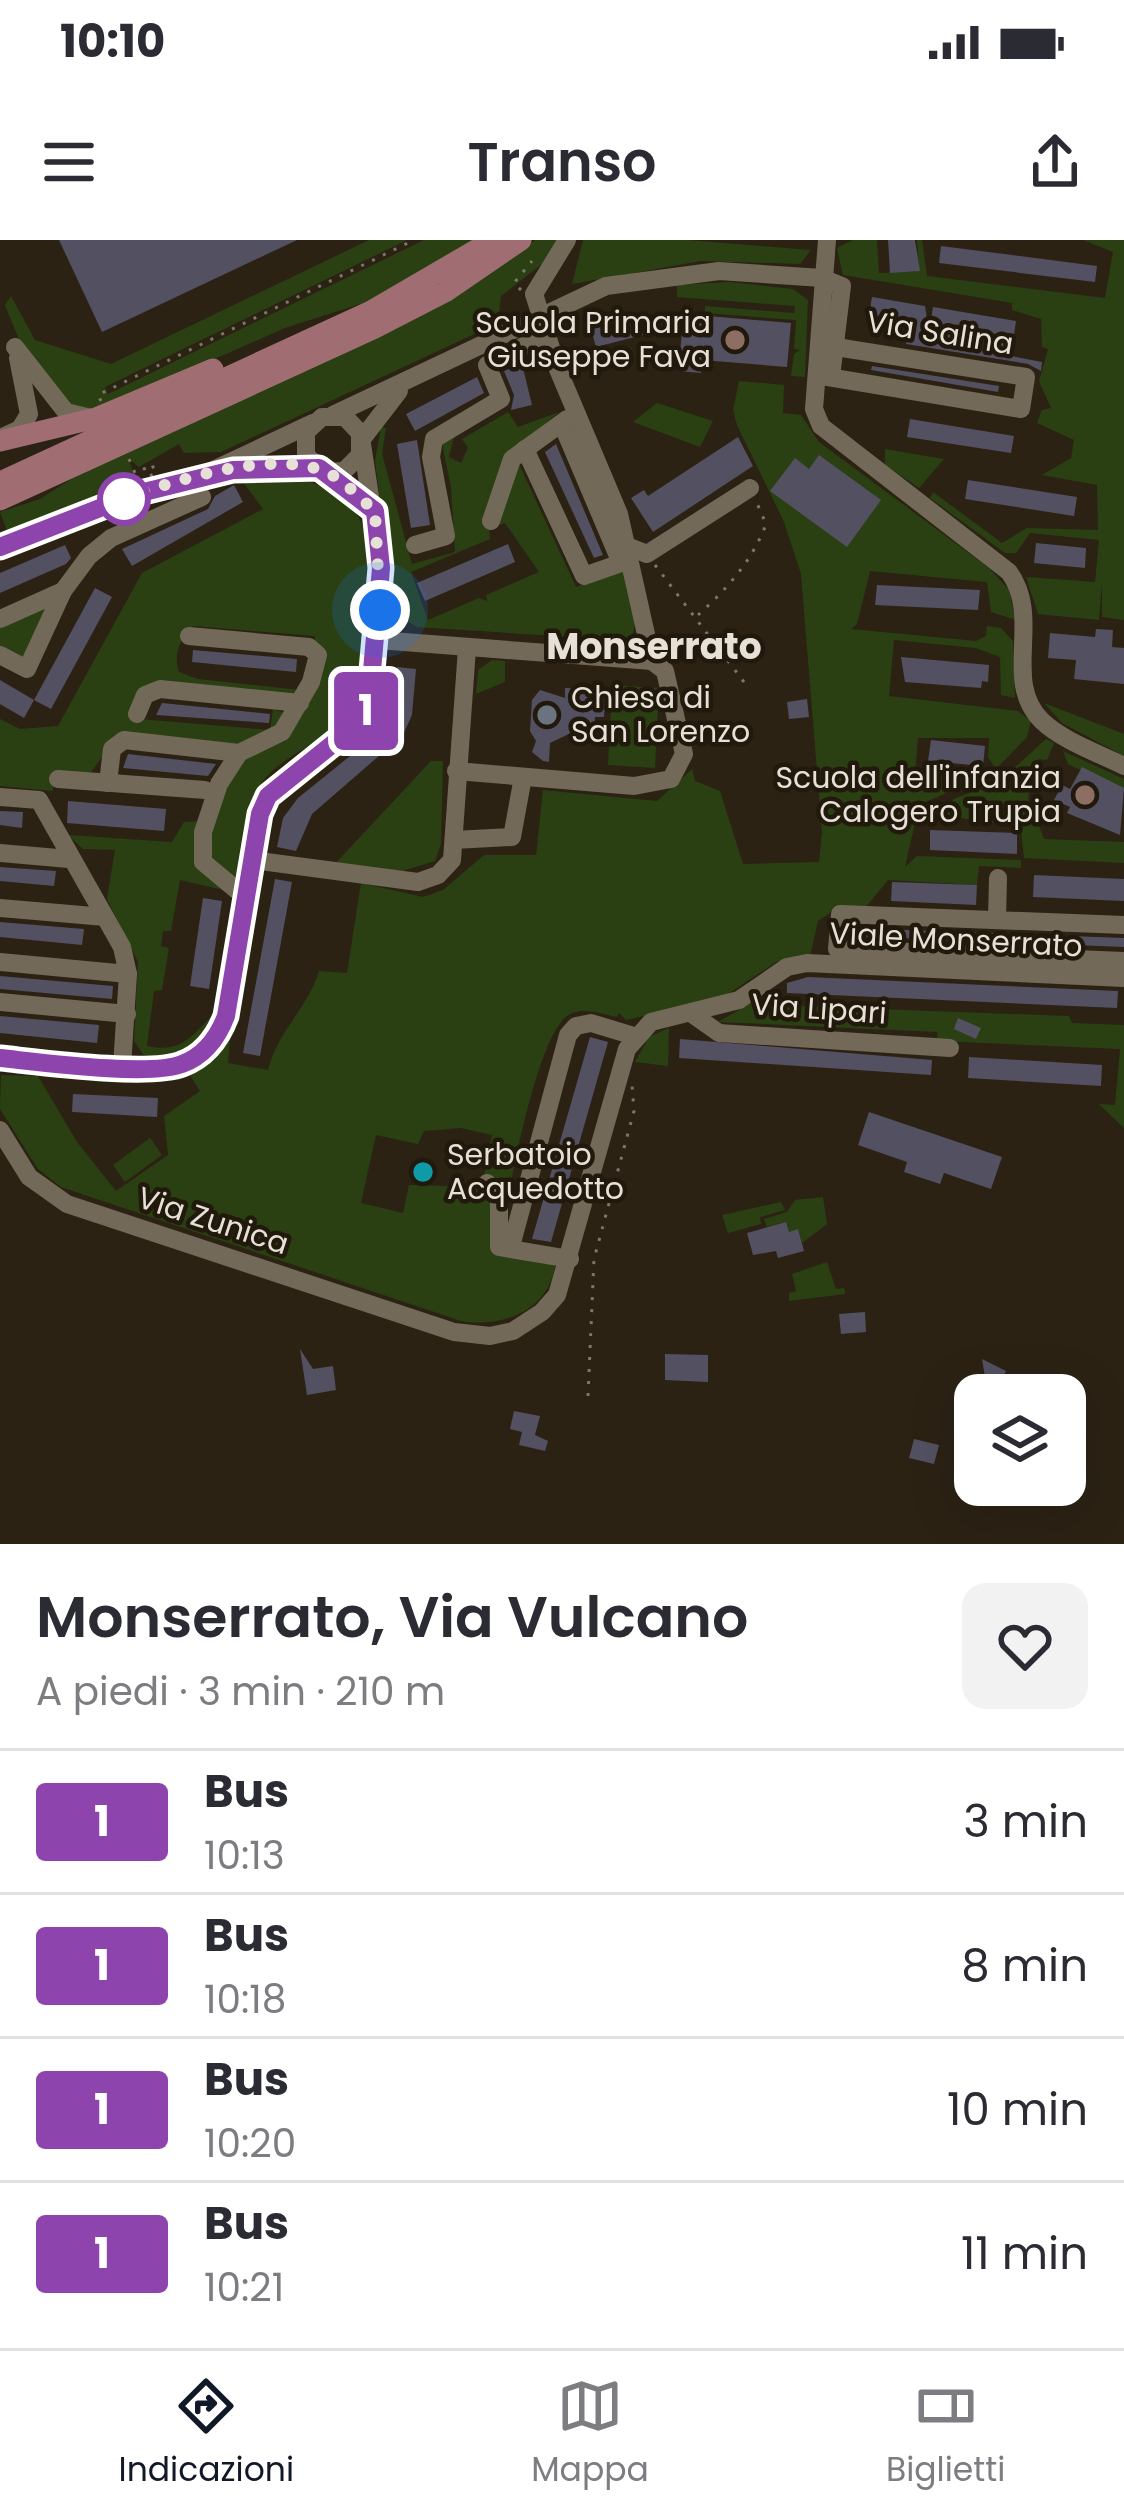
<!DOCTYPE html>
<html lang="it">
<meta charset="utf-8">
<style>
:root{--surface:#fff;--page:#f2f2f3;--text:#2b2b33;--muted:#7c7c81;--line:#e1e1e2;--accent:#111827}
body{margin:0;font-family:Poppins,sans-serif;background:var(--page);color:var(--text);height:100vh;display:flex;flex-direction:column;font-size:45px;white-space:nowrap}
*{box-sizing:border-box;margin:0}
p{font-size:39px;color:var(--muted)}
.icon{flex:none;width:66px;height:66px;fill:none;stroke:currentColor;stroke-width:2;stroke-linecap:round;stroke-linejoin:round}
.map{position:relative;height:1304px;overflow:hidden}
.panel{display:flex;flex-direction:column;background:var(--surface);flex:1}
.panel>*{flex:none}
.badge{padding:0 24px;border-radius:9px;font-size:42px;line-height:78px}
.tools{position:absolute;left:954px;top:1134px;display:grid;gap:24px}
.tools a{display:grid;place-items:center;width:132px;height:132px;border-radius:24px;background:var(--surface);box-shadow:0 12px 48px #0002;font-size:60px}
.you{position:absolute;width:60px;height:60px;margin:-30px;border:9px solid #fff;border-radius:50%;background:#1a73e8;box-shadow:0 0 0 18px #1a73e833}
.map>.badge{position:absolute;translate:-50% -50%;box-shadow:0 0 0 6px #fff}
.round{display:grid;place-items:center;flex:none;width:126px;height:126px;border-radius:24px;background:var(--page)}
.head{display:flex;align-items:center;justify-content:space-between;height:204px;padding:0 36px}
h1{font-size:57px;font-weight:600;line-height:90px}
ul{padding:0;list-style:none}
li{display:flex;align-items:center;gap:36px;height:144px;padding:0 36px;border-top:3px solid var(--line)}
li div{flex:1}
li b{display:block;font-size:45px}
li em{font-style:normal}
li .badge{min-width:132px;font-weight:700;text-align:center}
.status{display:flex;justify-content:space-between;align-items:center;height:84px;padding:0 60px;background:var(--surface);direction:ltr}
.status svg{height:33px;fill:currentColor}
header{display:flex;justify-content:space-between;align-items:center;height:156px;padding:0 36px;background:var(--surface);font-size:54px;font-weight:600}
.menu{display:flex;justify-content:space-around;align-items:center;height:168px;border-top:3px solid var(--line);background:var(--surface);font-size:33px;color:var(--muted)}
.menu a{display:grid;justify-items:center;gap:6px}
.menu .selected{color:var(--accent)}
.map>svg:first-child{display:block}
</style>
<div class="status"><b>10:10</b><svg viewBox="0 0 49 12"><path d="M0 12V9h3v3zM5 12V6h3v6zM10 12V3h3v9zM15 12V0h3v12zM26 1h20v11H26zM47 4h2v5h-2z"/></svg></div>
<header><svg class="icon" aria-label="menu" viewBox="0 0 24 24"><path d="M4 6h16M4 12h16M4 18h16"/></svg>Transo<svg class="icon" aria-label="share" viewBox="0 0 24 24"><path d="M12 15V3M7 8l5-5 5 5M5 13v7h14v-7"/></svg></header>
<div class="map">
<svg width="1124" height="1304" viewBox="0 0 1124 1304">
<rect width="100%" height="100%" fill="#2b2214"/>
<g fill="#2a4012">
<polygon points="369,0 407,0 105,147 108,154 424,0 477,0 376,59 285,88 97,171 69,165 22,107 5,65 11,56 35,100 111,124"/>
<polygon points="535,0 559,0 542,24 501,56 498,83 221,212 184,213 179,204 139,227 129,219 135,240 7,291 0,272 40,259 76,236 429,71"/>
<polygon points="583,0 687,0 811,10 800,24 701,21 572,44"/>
<polygon points="853,0 877,0 879,33 919,31 917,0 922,0 927,36 1105,58 1113,12 1083,0 1124,0 1124,380 1102,377 1102,342 1099,380 1038,374 1026,337 1095,342 1099,300 1030,293 1016,313 1005,313 930,258 933,252 1002,303 1027,288 1098,290 1097,245 1042,235 1071,218 1074,200 1037,183 1042,170 1051,168 1039,141 1048,109 1042,107 1041,79 1012,70 1012,63 843,35 837,8"/>
<polygon points="729,42 793,49 808,60 805,137 791,136 794,114 800,110 794,109 796,80 705,73 705,66 794,73 795,66 677,57 677,45"/>
<path d="M739,141L784,145L783,173L801,175L819,202L989,328L1009,350L1016,380L991,372L987,342L870,331L857,384L851,389L976,401L986,396L987,386L1001,388L1013,401L1015,458L1001,455L1000,417L976,408L894,400L889,456L1018,471L1031,481L1027,497L996,529L988,517L989,498H918L915,533L978,539L919,565L905,627L917,616L1021,620V628L979,626L977,645L888,640L865,668H837L818,681L810,716L776,722L722,758L626,780L619,773L617,777C602,774 585,767 570,774C541,788 515,920 509,954L483,940L492,895L461,888L424,891L418,904L376,895L361,963L403,973L409,945L488,947L495,1008L555,1025C549,1071 502,1088 461,1081L61,947L38,929L0,869L1,835L38,836L77,902L116,951L168,915L164,876L200,851L189,834L225,798L230,799L228,823L268,830C277,792 308,768 319,731L347,733L361,643L423,657L443,650L484,615H536L543,550L657,561L692,529L695,541L720,551L743,624L819,622L822,592L801,334L784,282L737,185L733,170Z"/>
<polygon points="657,163 713,181 700,207 633,182"/>
<polygon points="508,172 518,187 559,172 517,208 488,277 490,299 411,332 428,380 479,358 487,361 486,355 539,332 505,283 496,286 519,224 576,347 628,329 636,380 631,401 417,387 395,374 375,221 381,187 386,188 382,214 412,324 455,312 451,247 442,204 454,196 449,217 461,223 468,208 462,199"/>
<polygon points="885,209 944,219 919,248 885,225"/>
<path d="M290,237C316,242 345,253 359,278C379,312 372,444 348,474C324,506 277,514 257,550C241,579 240,616 235,648L207,620L216,564L238,524L289,493L314,404L315,396L193,386C180,400 173,413 179,432L198,439L301,450L300,454L154,444L139,479L270,490L273,469L282,472L281,485L244,506L118,495L91,532L53,536V551L0,546V479L20,489L58,486L142,333L263,269L241,239Z"/>
<polygon points="49,366 24,419 0,407 0,386"/>
<polygon points="492,420 505,421 505,442 476,454 478,430"/>
<polygon points="612,445 659,448 655,528 608,525"/>
<polygon points="1044,463 1124,494 1124,516 1062,483"/>
<polygon points="1046,499 1054,503 1047,520 1039,519 1028,558 1044,599 1124,602 1124,623 1024,618 1020,580 1001,584 934,574 954,559 1000,541"/>
<polygon points="1063,511 1124,539 1124,551 1068,524"/>
<polygon points="431,521 443,521 441,604 435,621 399,632 333,626"/>
<path d="M199,581L195,604L224,650L180,640L171,691H163L161,706L169,708L162,750L154,751L147,806C184,814 193,793 214,774C202,803 177,820 145,817L134,801L138,722L107,659L115,610L83,609L68,595L172,602L184,582Z"/>
<polygon points="762,757 769,765 1069,776 1072,783 1124,785 1124,888 1099,864 1115,865 1120,809 938,801 937,792 718,782"/>
<polygon points="669,788 668,826 635,822 649,797"/>
<polygon points="150,898 162,915 125,942 113,925"/>
<polygon points="823,957 827,984 802,1003 798,990 789,992 786,982 767,987 764,979 787,972 795,960"/>
<polygon points="781,962 785,970 760,977 761,984 728,993 722,975"/>
<polygon points="827,1022 836,1049 844,1048 845,1054 789,1061 789,1053 796,1051 792,1034"/>
</g>
<g fill="#535061">
<polygon points="59,0 297,0 102,92"/>
<polygon points="888,0 915,0 920,31 890,33"/>
<polygon points="941,6 1097,26 1095,42 939,23"/>
<polygon points="872,57 925,66 929,93 933,67 1016,81 1011,116 1042,122 1041,131 1028,124 906,104 910,82 869,76"/>
<polygon points="638,73 643,95 596,107 590,85"/>
<polygon points="684,74 791,83 787,127 702,120 701,133 678,131"/>
<polygon points="522,124 532,165 511,170 514,155 504,131"/>
<polygon points="872,126 999,146 998,152 871,130"/>
<polygon points="477,137 484,153 415,191 406,174"/>
<polygon points="910,179 1014,196 1011,213 907,197"/>
<polygon points="738,197 753,226 653,292 631,258 644,250 648,256"/>
<polygon points="417,200 430,285 411,288 397,204"/>
<polygon points="556,204 603,315 594,318 545,212"/>
<polygon points="819,215 881,260 847,307 770,251 795,218 809,229"/>
<polygon points="968,240 1077,257 1074,276 965,259"/>
<polygon points="234,245 243,262 132,326 122,309 208,269 215,256"/>
<polygon points="1036,303 1086,308 1085,328 1034,323"/>
<polygon points="508,304 515,322 425,361 417,343"/>
<polygon points="65,305 71,318 66,324 0,353 0,333"/>
<polygon points="877,345 980,350 978,370 875,365"/>
<polygon points="95,348 112,357 51,469 34,460"/>
<polygon points="1096,389 1113,390 1112,407 1124,408 1124,444 1074,439 1076,420 1048,418 1050,393 1095,397"/>
<polygon points="193,410 297,419 296,432 192,422"/>
<polygon points="901,417 989,425 988,442 982,441 981,448 905,442"/>
<polygon points="397,427 416,429 412,475 403,495 312,574 296,611 277,607 283,578 298,558 381,491 392,470"/>
<polygon points="0,440 34,460 24,478 0,464"/>
<polygon points="565,448 606,450 604,477 595,477 594,503 573,502 573,492 550,503 549,522 543,521 532,512 536,501 530,491 532,460 540,450 565,458"/>
<polygon points="807,459 809,477 789,479 787,462"/>
<polygon points="162,463 270,474 269,483 156,475"/>
<polygon points="931,500 985,506 983,526 928,521"/>
<polygon points="128,514 216,524 208,536 123,528"/>
<polygon points="1082,527 1124,548 1120,595 1067,573 1070,567 1054,560 1062,545 1070,549"/>
<polygon points="68,561 166,569 164,591 67,583"/>
<polygon points="0,571 23,572 22,588 0,585"/>
<polygon points="930,590 1017,593 1017,614 930,610"/>
<polygon points="0,627 56,631 54,646 0,641"/>
<polygon points="1034,635 1124,639 1124,661 1033,657"/>
<polygon points="275,639 292,642 260,816 243,813"/>
<polygon points="892,642 977,645 976,665 891,661"/>
<polygon points="203,658 222,661 209,749 190,746"/>
<polygon points="0,682 84,689 82,705 0,697"/>
<polygon points="852,688 1124,698 1124,707 852,696"/>
<polygon points="0,736 113,746 112,759 0,749"/>
<polygon points="808,737 1118,751 1117,768 787,753 787,743"/>
<polygon points="0,776 99,785 97,803 0,793"/>
<polygon points="958,778 981,788 976,799 954,789"/>
<polygon points="590,797 608,802 551,1002 532,999"/>
<polygon points="680,799 932,820 931,835 679,818"/>
<polygon points="969,817 1102,825 1101,846 968,838"/>
<polygon points="73,854 158,858 157,877 72,872"/>
<polygon points="869,872 1002,917 991,949 944,933 940,944 904,932 907,922 858,905"/>
<polygon points="786,982 789,992 798,989 804,1011 778,1018 776,1011 753,1015 747,993"/>
<polygon points="865,1072 866,1092 841,1094 839,1074"/>
<polygon points="300,1109 313,1129 333,1126 336,1150 307,1155"/>
<polygon points="665,1114 708,1115 708,1142 665,1140"/>
<polygon points="982,1119 1006,1131 997,1149 986,1143"/>
<polygon points="514,1171 540,1176 535,1195 548,1201 545,1211 519,1205 522,1192 510,1189"/>
<polygon points="914,1199 939,1205 934,1224 909,1218"/>
</g>
<g fill="none" stroke-linecap="round" stroke-linejoin="round">
<g stroke="#7e766b" stroke-width="3" stroke-dasharray="3 9" stroke-linecap="butt">
<polyline points="521,50 514,43 532,21"/>
<polyline points="101,161 98,155 106,151 414,0"/>
<polyline points="129,219 135,233 150,226"/>
<polyline points="150,236 156,233 152,225"/>
<polyline points="655,325 747,446"/>
<path d="M698,375C726,350 753,320 766,284L756,261"/>
<polyline points="588,1156 594,1019 634,871 632,845"/>
</g>
<g stroke="#736959" stroke-width="18">
<path d="M827,0L814,169L821,186L1009,332C1043,378 1001,441 1042,481C1063,501 1098,513 1124,526"/>
<polyline points="15,107 66,172 91,178"/>
<polyline points="822,136 1021,169 1026,137 836,107"/>
<polyline points="333,175 606,46 719,31 822,38 842,46 831,137"/>
<polyline points="5,196 20,189 29,174 18,118"/>
<polyline points="362,199 399,151"/>
<polyline points="525,209 584,336 621,323 562,184"/>
<polyline points="319,228 306,215 306,192 322,177 345,177 360,193 360,215 344,231 326,232"/>
<polyline points="225,230 319,228 375,271"/>
<polyline points="491,281 512,219 567,179"/>
<polyline points="415,305 446,296 431,217 434,199 501,159 487,125 545,95"/>
<polyline points="0,307 209,232 313,183"/>
<polyline points="629,307 647,314 750,248"/>
<polyline points="0,379 63,351 89,316 111,298 202,257"/>
<polyline points="189,396 309,407 318,415 311,442 282,492 239,513 219,544 203,592 203,622 245,657"/>
<polyline points="378,400 652,421 619,274 557,127 534,54 567,0"/>
<polyline points="0,415 27,429 63,351"/>
<polyline points="137,474 145,455 160,449 300,463"/>
<polyline points="456,531 634,546 671,539 684,514 665,431 652,421"/>
<polyline points="58,539 205,550"/>
<polyline points="108,543 112,509 124,500 239,513"/>
<polyline points="0,557 39,560 122,707 128,734 122,826"/>
<polyline points="454,600 512,597 523,537"/>
<polyline points="0,613 69,619"/>
<polyline points="252,620 418,642 438,635 452,620 467,408"/>
<polyline points="0,668 105,677"/>
<polyline points="997,680 998,638"/>
<polyline points="1124,685 840,674 837,709 1124,721"/>
<polyline points="0,722 128,734"/>
<polyline points="0,762 127,774"/>
<polyline points="692,774 719,793 950,808"/>
<path d="M0,818C39,822 150,837 182,824C204,815 218,797 226,776C234,727 246,584 274,550C302,517 348,503 369,465L381,328L362,204"/>
<polyline points="0,890 29,937 67,964 454,1092 490,1096 513,1091 542,1072 557,1055 627,809 651,782 739,760 787,727 807,723 1124,738"/>
<polyline points="487,943 499,952 499,1007 570,1019"/>
<polyline points="513,999 568,795 576,786 591,783 634,796"/>
</g>
<g stroke="#a06d73" stroke-width="21">
<polyline points="0,201 96,178 213,129"/>
<polyline points="0,242 371,71 493,0"/>
<polyline points="0,260 375,88 445,52 521,0"/>
</g>
</g>
<g fill="none" stroke-linecap="round" stroke-linejoin="round">
<defs>
<path id="line" d="M0,307L136,254L233,230L319,228L375,271L381,328L369,465L360,482L268,556L260,574L226,776C218,797 204,816 182,824C150,837 39,822 0,818"/>
</defs>
<use href="#line" stroke="#fff" stroke-width="27"/>
<use href="#line" stroke="#8e44ad" stroke-width="18"/>
<path stroke="#e6e0d7" stroke-width="12" stroke-dasharray="0 21.6" d="M124,259C174,240 269,211 321,230C341,236 359,258 375,271L380,370"/>
</g>
<g fill="#8d6e63" stroke="#21190b" stroke-width="4.5">
<circle cx="735" cy="100" r="12"/>
<circle cx="1085" cy="555" r="12"/>
</g>
<circle fill="#fff" stroke="#8e44ad" stroke-width="6" cx="124" cy="259" r="24"/>
<circle fill="#6b7280" stroke="#21190b" stroke-width="4.5" cx="547" cy="475" r="12"/>
<circle fill="#0f9aa8" stroke="#21190b" stroke-width="4.5" cx="423" cy="932" r="12"/>
<g text-anchor="middle" stroke-width="9" stroke-linejoin="round" paint-order="stroke">
<g font-size="30" fill="#e6e0d7" stroke="#21190b" text-anchor="end">
<text x="711" y="93">Scuola Primaria<tspan x="711" dy="34">Giuseppe Fava</tspan></text>
<text x="571" y="468" text-anchor="start">Chiesa di<tspan x="571" dy="34">San Lorenzo</tspan></text>
<text x="1061" y="548">Scuola dell'infanzia<tspan x="1061" dy="34">Calogero Trupia</tspan></text>
<text x="447" y="925" text-anchor="start">Serbatoio<tspan x="447" dy="34">Acquedotto</tspan></text>
</g>
<g font-size="30" fill="#e6e0d7" stroke="#21190b">
<text transform="translate(940 93) rotate(9)" y="10">Via Salina</text>
<text transform="translate(956 700) rotate(3)" y="10">Viale Monserrato</text>
<text transform="translate(819 769) rotate(4)" y="10">Via Lipari</text>
<text transform="translate(213 981) rotate(18)" y="10">Via Zunica</text>
</g>
<g font-size="36" font-weight="bold" fill="#e6e0d7" stroke="#21190b">
<text x="654" y="419">Monserrato</text>
</g>
</g>
</svg>
<div class="tools">
<a><svg class="icon" aria-label="layers" viewBox="0 0 24 24"><path d="M12 4l9 5-9 5-9-5zM3 14l9 5 9-5"/></svg></a>
</div>
<div class="you" style="left:380px;top:370px"></div>
<b class="badge" style="left:366px;top:471px;background:#8e44ad;color:#fff">1</b>
</div>
<section class="panel">
<div class="head"><div><h1>Monserrato, Via Vulcano</h1><p>A piedi · 3 min · 210 m</p></div><a class="round"><svg class="icon" aria-label="heart" viewBox="0 0 24 24"><path d="M12 20l-8-8c-3-5 5-10 8-4 3-6 11-1 8 4z"/></svg></a></div>
<ul>
<li><span class="badge" style="background:#8e44ad;color:#fff">1</span><div><b>Bus</b><p>10:13</p></div><em>3 min</em></li>
<li><span class="badge" style="background:#8e44ad;color:#fff">1</span><div><b>Bus</b><p>10:18</p></div><em>8 min</em></li>
<li><span class="badge" style="background:#8e44ad;color:#fff">1</span><div><b>Bus</b><p>10:20</p></div><em>10 min</em></li>
<li><span class="badge" style="background:#8e44ad;color:#fff">1</span><div><b>Bus</b><p>10:21</p></div><em>11 min</em></li>
</ul>
</section>
<nav class="menu">
<a class="selected"><svg class="icon" aria-label="directions" viewBox="0 0 24 24"><path d="M12 3l9 9-9 9-9-9zM9 14v-3h6M13 9l2 2-2 2"/></svg>Indicazioni</a>
<a><svg class="icon" aria-label="map" viewBox="0 0 24 24"><path d="M3 6l6-2 6 2 6-2v14l-6 2-6-2-6 2zM9 4v14M15 6v14"/></svg>Mappa</a>
<a><svg class="icon" aria-label="tickets" viewBox="0 0 24 24"><path d="M3 7h18v10H3zM15 7v10"/></svg>Biglietti</a>
</nav>
